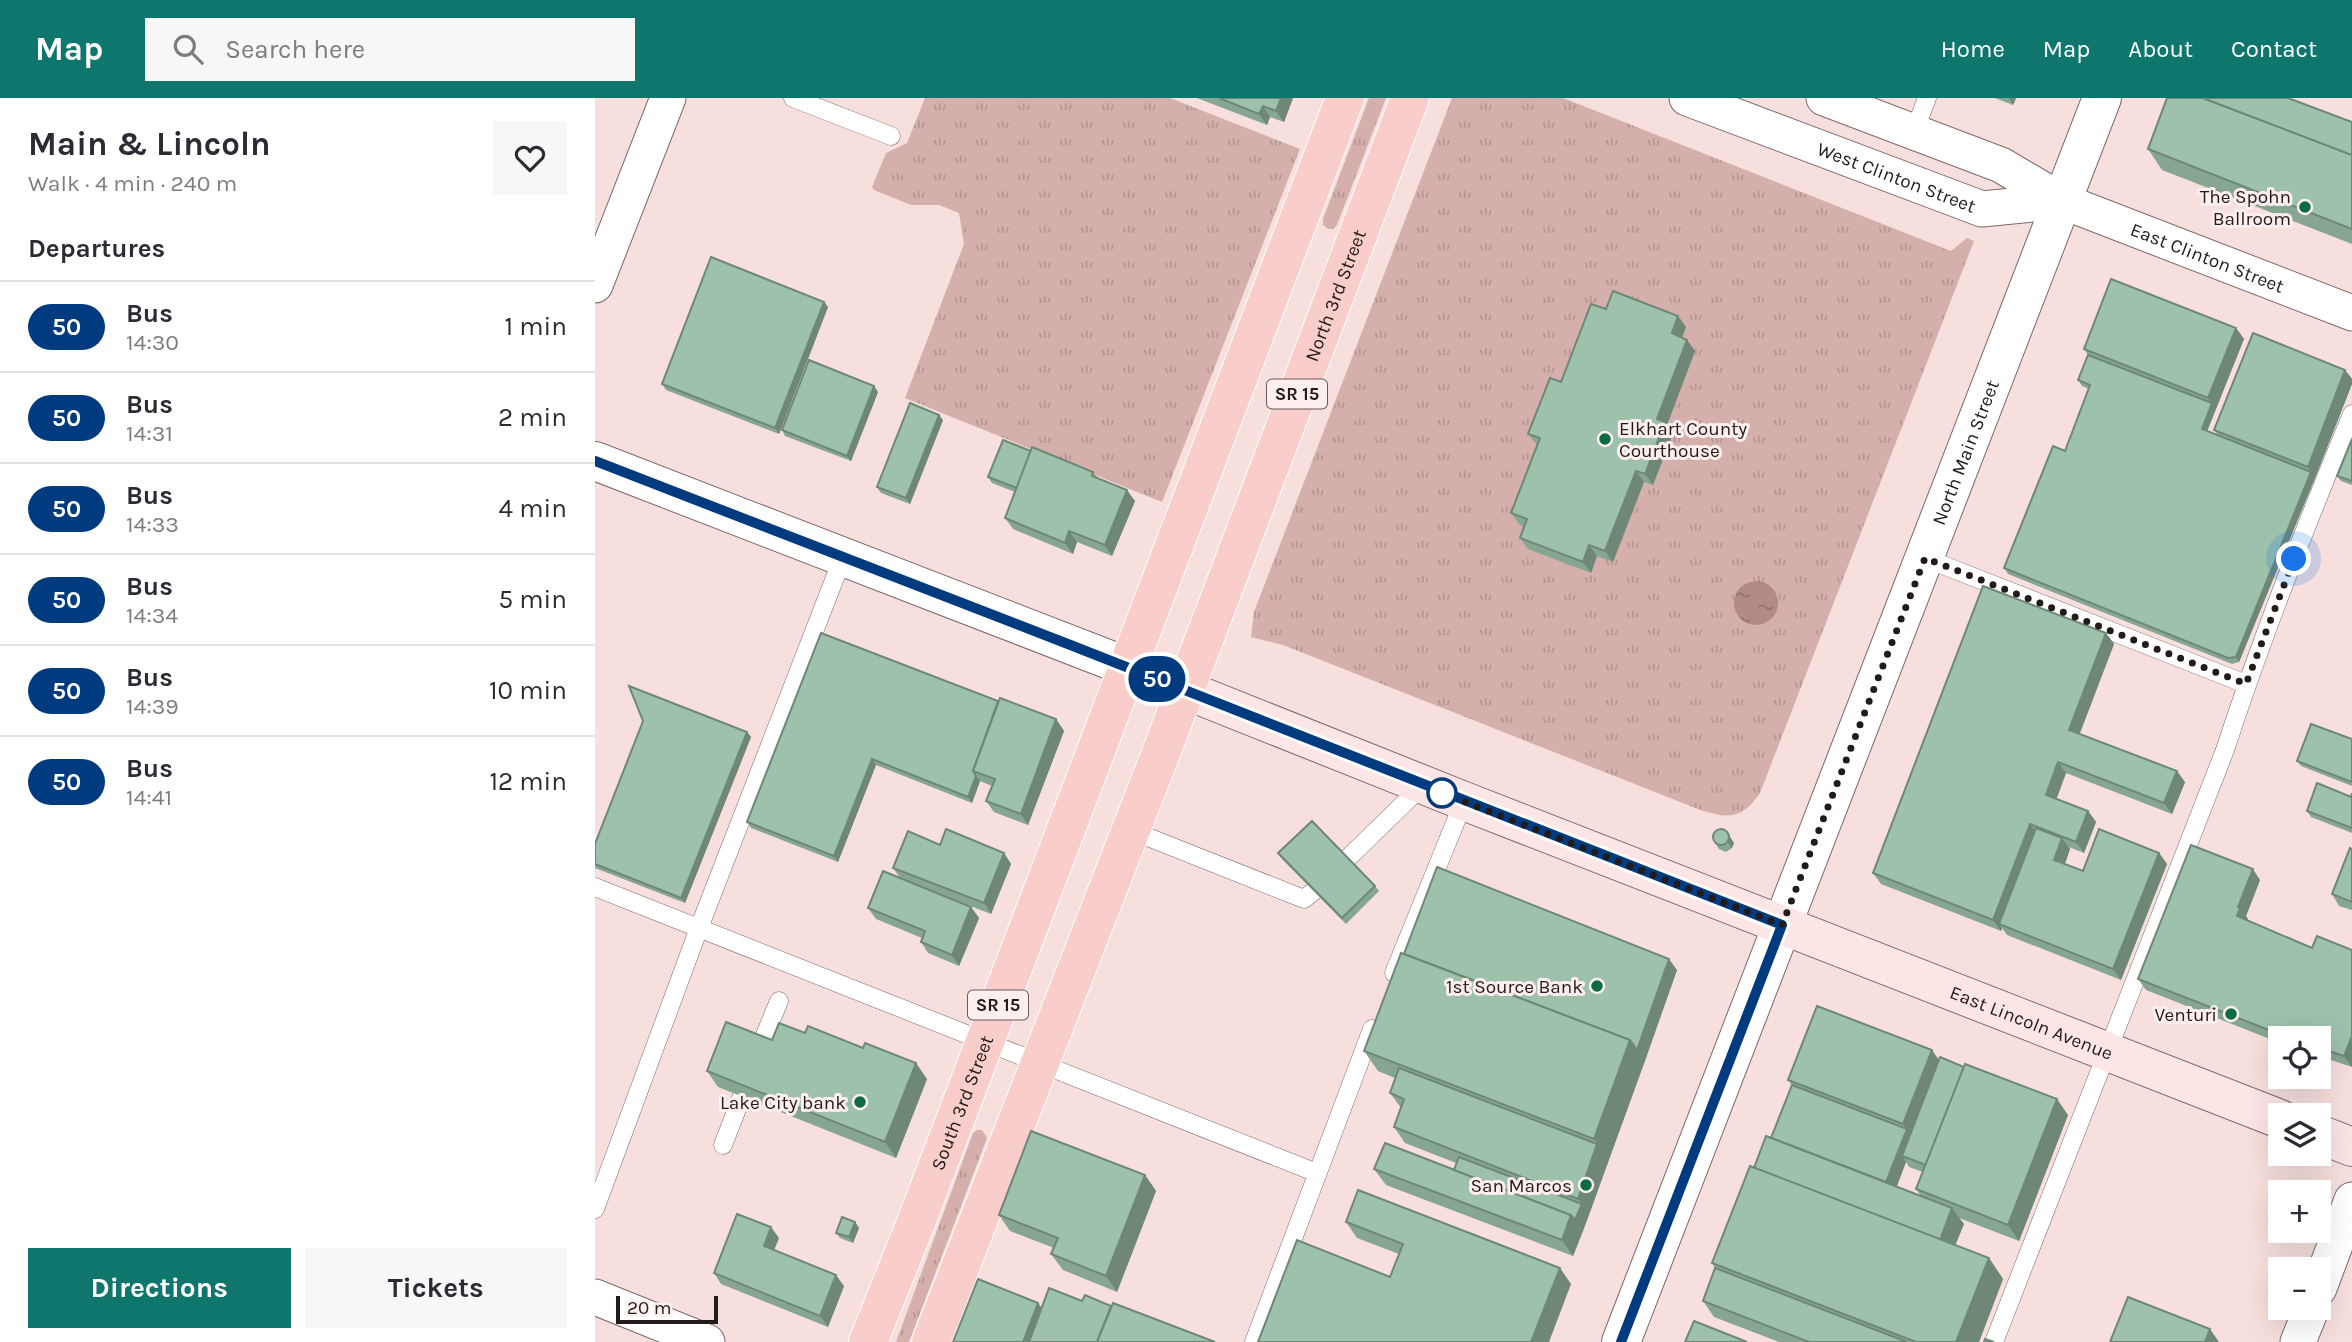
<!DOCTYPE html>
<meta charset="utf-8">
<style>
:root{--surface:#fff;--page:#f7f7f7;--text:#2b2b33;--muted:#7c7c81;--line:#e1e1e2;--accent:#0f766e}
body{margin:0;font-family:Karla,sans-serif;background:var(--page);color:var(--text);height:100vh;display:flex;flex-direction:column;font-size:26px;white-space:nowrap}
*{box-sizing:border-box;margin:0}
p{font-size:23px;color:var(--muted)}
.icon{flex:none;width:38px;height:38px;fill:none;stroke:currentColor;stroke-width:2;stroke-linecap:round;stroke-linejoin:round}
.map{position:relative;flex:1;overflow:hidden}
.panel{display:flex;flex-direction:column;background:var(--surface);width:595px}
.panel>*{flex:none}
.badge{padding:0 14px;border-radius:23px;font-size:24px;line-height:46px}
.buttons{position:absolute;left:1673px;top:928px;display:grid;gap:14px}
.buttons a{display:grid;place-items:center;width:63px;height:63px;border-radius:0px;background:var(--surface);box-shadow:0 7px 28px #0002;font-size:35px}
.scale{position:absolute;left:21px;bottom:18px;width:102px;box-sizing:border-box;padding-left:7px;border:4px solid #231b1a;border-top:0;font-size:19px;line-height:24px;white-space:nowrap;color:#231b1a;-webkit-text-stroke:5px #feefee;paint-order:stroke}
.you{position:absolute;width:35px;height:35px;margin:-18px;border:5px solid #fff;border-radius:50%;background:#1a73e8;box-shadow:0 0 0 10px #1a73e833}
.map>.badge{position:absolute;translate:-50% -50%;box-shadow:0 0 0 4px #fff}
h2{padding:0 28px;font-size:26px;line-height:63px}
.round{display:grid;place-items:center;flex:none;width:74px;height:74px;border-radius:0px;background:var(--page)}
.headline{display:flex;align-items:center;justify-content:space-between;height:119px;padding:0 28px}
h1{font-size:33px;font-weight:700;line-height:52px}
.button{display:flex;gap:14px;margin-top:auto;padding:14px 28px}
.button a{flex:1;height:80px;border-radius:0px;background:var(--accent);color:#fff;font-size:28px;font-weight:700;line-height:80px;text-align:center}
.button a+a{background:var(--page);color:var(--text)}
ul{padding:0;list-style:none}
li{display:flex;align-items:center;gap:21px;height:91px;padding:0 28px;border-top:2px solid var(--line)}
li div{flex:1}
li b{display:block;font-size:26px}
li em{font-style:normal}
li .badge{min-width:77px;font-weight:700;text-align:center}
header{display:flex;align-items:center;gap:42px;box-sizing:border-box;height:98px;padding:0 35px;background:var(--accent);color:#fff}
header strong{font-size:33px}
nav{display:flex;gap:38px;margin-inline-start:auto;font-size:24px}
.search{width:490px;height:63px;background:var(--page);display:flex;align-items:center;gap:18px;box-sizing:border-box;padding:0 24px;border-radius:0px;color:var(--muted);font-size:26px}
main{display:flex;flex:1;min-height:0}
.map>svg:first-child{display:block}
</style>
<header>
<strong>Map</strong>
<div class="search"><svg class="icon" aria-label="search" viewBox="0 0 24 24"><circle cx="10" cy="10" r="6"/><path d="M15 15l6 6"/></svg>Search here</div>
<nav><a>Home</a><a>Map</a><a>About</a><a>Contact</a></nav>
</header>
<main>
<section class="panel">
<div class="headline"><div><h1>Main &amp; Lincoln</h1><p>Walk · 4 min · 240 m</p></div><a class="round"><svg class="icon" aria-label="heart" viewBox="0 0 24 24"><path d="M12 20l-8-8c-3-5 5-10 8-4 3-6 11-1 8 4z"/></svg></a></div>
<h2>Departures</h2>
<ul>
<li><span class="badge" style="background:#003b80;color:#fff">50</span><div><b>Bus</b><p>14:30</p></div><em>1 min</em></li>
<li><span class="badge" style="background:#003b80;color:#fff">50</span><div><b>Bus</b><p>14:31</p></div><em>2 min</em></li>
<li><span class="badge" style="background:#003b80;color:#fff">50</span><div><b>Bus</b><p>14:33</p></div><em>4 min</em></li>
<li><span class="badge" style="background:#003b80;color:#fff">50</span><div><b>Bus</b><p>14:34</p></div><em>5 min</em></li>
<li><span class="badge" style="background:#003b80;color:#fff">50</span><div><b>Bus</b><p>14:39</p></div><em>10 min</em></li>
<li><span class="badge" style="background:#003b80;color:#fff">50</span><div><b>Bus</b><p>14:41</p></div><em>12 min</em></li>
</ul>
<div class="button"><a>Directions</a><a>Tickets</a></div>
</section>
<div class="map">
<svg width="1757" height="1244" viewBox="0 0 1757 1244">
<defs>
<pattern id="grass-tufts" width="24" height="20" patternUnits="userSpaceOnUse" patternTransform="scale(1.75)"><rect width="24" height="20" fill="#d4afac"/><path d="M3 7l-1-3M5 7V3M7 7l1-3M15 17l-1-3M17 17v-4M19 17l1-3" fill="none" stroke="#b69693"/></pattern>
<pattern id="water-ripples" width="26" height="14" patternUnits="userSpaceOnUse" patternTransform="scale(1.75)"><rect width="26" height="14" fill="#b38a88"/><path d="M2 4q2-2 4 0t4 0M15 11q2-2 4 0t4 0" fill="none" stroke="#91706e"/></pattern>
</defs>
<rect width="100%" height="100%" fill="#f7dfdd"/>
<g fill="url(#grass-tufts)">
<polygon points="330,0 575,0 705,51 567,404 310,300 369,146 364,115 344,107 316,107 279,92 277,89 291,55 312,45"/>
<polygon points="774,0 791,0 742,127 738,131 733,131 728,127 728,121"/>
<path d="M857,0H968L1356,153L1372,140L1379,143L1165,695C1148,720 1135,721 1108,713L688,547L656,539L659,514Z"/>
<polygon points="382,1032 387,1032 392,1040 314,1244 301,1244 378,1035"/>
</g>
<circle fill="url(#water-ripples)" cx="1161" cy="505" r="22"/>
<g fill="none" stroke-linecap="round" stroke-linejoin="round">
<defs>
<g id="service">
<polyline points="198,0 296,38"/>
<polyline points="1319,34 1332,0"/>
<polyline points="1330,460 1651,586"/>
<polyline points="535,732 709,801 719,793"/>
<polyline points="752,761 828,687"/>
<polyline points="0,789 722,1075"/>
<polyline points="799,875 869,703"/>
<polyline points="165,949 184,903"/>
<polyline points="128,1047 147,998"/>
<polyline points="0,1111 104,830 248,459"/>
<polyline points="659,1244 777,931"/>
<path d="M1399,1244L1630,652C1667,538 1711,427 1757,316"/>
</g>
<g id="minor">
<path id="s1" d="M1092,0L1387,111L1467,103"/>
<path id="s2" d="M1229,0L1406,67L1467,103L1757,215"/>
<polyline points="0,187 73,0"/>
<polyline points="1724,1190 1757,1102"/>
<polyline points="0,1199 112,1244"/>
<polyline points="1703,1244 1717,1209"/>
</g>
<g id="tertiary">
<polyline points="0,363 533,569"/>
<path id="s3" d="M1026,1244L1507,0"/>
</g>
<g id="secondary">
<path id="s4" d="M533,569L869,703L1685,1021"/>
<polyline points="1724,1036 1757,1049"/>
</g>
<g id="primary">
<path id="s5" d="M273,1244L320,1127L750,0"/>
<path id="s6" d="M336,1244L564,660L815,0"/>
</g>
</defs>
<use href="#service" stroke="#7d6867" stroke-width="19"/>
<use href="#minor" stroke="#7d6867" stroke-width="37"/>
<use href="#tertiary" stroke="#7d6867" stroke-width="40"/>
<use href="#secondary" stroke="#7d6867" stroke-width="40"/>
<use href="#primary" stroke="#fff" stroke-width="40"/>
<use href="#service" stroke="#fff" stroke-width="18"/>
<use href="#minor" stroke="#fff" stroke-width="35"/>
<use href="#tertiary" stroke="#fff" stroke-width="38"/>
<use href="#secondary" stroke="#fce6e5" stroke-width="38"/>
<use href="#primary" stroke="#f9cdca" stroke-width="38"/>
</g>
<g fill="#87a692" fill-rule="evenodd">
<polygon points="602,0 698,0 689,24 675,19 672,27"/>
<polygon points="1400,0 1421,0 1418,7"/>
<polygon points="1757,24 1757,146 1567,72 1553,51"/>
<polygon points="229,204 233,209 184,336 71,292 67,286"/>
<polygon points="1011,211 1083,218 1091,229 1087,240 1100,253 1072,327 1078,335 1058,387 1049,384 1018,464 1002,458 996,475 933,451 925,440 929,428 924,426 916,415 942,347 933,336"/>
<polygon points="1641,230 1649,241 1612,333 1623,337 1619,332 1750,272 1757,281 1757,286 1720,380 1644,564 1637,566 1413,476 1409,470 1470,353 1494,291 1487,288 1483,282 1493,257 1489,251"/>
<polygon points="283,294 256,363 190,338 187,332"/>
<polygon points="348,322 315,406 286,395 282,389"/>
<polygon points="1757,341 1757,387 1746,383 1742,378"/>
<polygon points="436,353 498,374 503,380 540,403 517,458 482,444 478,456 418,431 410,420 420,394 397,385 393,379"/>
<polygon points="226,535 403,603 461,621 469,633 433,727 399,714 391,703 397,688 385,683 377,705 281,667 243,764 156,730 152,724"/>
<polygon points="1511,535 1519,546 1484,636 1590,684 1577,716 1471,675 1461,701 1493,713 1501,724 1489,755 1474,749 1475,751 1470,766 1488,773 1564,755 1572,766 1526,882 1412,837 1407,830 1406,833 1286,786 1278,775"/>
<polygon points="152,634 156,639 90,805 0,770 0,746"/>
<polygon points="1757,641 1757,688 1706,668 1702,663"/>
<polygon points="1757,695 1757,735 1716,719 1712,713 1756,699"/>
<polygon points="1120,745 1139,745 1137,750 1131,754 1124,751"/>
<polygon points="345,747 409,755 416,766 396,816 313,784 376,809 384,820 364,868 333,855 326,844 327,840 281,821 273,810 306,781 298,770"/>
<polygon points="1757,751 1757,812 1744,808 1737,796"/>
<polygon points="683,755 780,788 784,793 751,826 687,761"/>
<polygon points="1665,782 1651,818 1653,821 1652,823 1717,850 1757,852 1757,969 1724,958 1724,940 1685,940 1685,945 1551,892 1543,881"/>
<polygon points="809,856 1082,872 994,1117 978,1158 791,1087 779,1071 859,1072 861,1065 810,1045 799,1029 806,1010 795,995 800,980 783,973 769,953"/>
<polygon points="210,935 332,981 301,1060 123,989 112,973 177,942"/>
<path d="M1343,962L1473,1017L1424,1143L1364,1120L1369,1126L1360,1147L1394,1160L1408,1181L1384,1244H1184L1119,1219L1108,1203L1120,1170L1117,1165L1159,1070L1176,1040L1197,987L1193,982ZM1311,1064L1314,1069L1328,1074L1321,1091L1326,1098L1301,1088Z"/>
<polygon points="550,1077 561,1093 522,1194 468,1172 456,1156 459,1150 415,1133 404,1117"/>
<polygon points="260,1124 264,1130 258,1145 245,1140 241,1135"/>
<polygon points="751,1124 976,1186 795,1179 804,1156 762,1140"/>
<polygon points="184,1140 179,1152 249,1188 233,1229 126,1186 119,1175"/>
</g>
<g fill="#6e8777">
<polygon points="686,0 698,0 689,24 681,13"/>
<polygon points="1414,0 1421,0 1418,7"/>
<polygon points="668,8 675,19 672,27 664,16"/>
<polygon points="229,204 233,209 184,336 180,330"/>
<polygon points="1083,218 1091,229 1084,247 1077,235"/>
<polygon points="1641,230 1649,241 1621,311 1613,300"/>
<polygon points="1092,242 1100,253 1072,327 1078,335 1058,387 1050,376 1062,321"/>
<polygon points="1750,272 1757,281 1757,286 1720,380 1644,564 1641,559 1716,374 1713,369"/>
<polygon points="279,288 283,294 256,363 252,358"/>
<polygon points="1617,305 1621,311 1611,336 1607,331"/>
<polygon points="344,317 348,322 315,406 311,400"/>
<polygon points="1041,373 1049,384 1018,464 1010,453"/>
<polygon points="532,392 540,403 517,458 510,447"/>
<polygon points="474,433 482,444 478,456 470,445"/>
<polygon points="994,447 1002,458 996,475 988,464"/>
<polygon points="1511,535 1519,546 1482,643 1474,632"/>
<polygon points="461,621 469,633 433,727 426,716"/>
<polygon points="152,634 156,639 90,805 86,800"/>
<polygon points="277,661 281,667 243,764 239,758"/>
<polygon points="1463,664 1471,675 1459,708 1451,697"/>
<polygon points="1582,673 1590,684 1577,716 1569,705"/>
<polygon points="381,678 385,683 377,705 373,699"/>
<polygon points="1493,713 1501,724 1489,755 1481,744"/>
<polygon points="1435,726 1443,737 1404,826 1407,830 1406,833 1398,822"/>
<polygon points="1132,734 1139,745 1137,750 1133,745"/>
<polygon points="1467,740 1475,751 1467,773 1459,762"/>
<polygon points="409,755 416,766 396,816 389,805"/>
<polygon points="1564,755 1572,766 1526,882 1518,871"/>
<polygon points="1658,771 1665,782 1651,818 1653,821 1650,829 1642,818 1643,809"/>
<polygon points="376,809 384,820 364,868 357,857"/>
<polygon points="1074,861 1082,872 1050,963 988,1133 980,1122 987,1106 983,1101 1002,1046 999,1041 1035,942"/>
<polygon points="1757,938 1757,969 1749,958"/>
<polygon points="1337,952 1348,968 1307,1058 1311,1064 1298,1099 1290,1088 1312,1031 1308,1026"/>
<polygon points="321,965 332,981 301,1060 290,1044"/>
<polygon points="1462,1001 1473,1017 1424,1143 1413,1127"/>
<polygon points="550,1077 561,1093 522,1194 511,1178"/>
<polygon points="1357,1110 1369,1126 1355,1160 1344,1144"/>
<polygon points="976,1117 988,1133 978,1158 967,1142"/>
<polygon points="260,1124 264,1130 258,1145 254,1139"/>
<polygon points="176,1129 184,1140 176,1159 169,1148"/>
<polygon points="1394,1160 1408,1181 1384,1244 1361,1244"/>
<polygon points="965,1170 976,1186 954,1244 936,1244"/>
<polygon points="241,1177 249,1188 233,1229 225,1218"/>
<polygon points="443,1205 455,1221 446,1244 428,1244"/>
<polygon points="1615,1231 1624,1244 1610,1244"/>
</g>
<g fill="#9dc1aa" stroke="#6e8777" stroke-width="2">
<polygon points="624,0 686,0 681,13 668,8 664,16"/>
<polygon points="1572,0 1608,0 1757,57 1757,131 1553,51"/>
<polygon points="1608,0 1693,0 1757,24 1757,57"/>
<polygon points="116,159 229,204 180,330 67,286"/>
<polygon points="1516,181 1641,230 1613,300 1489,251"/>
<polygon points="1018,193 1083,218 1077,235 1092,242 1062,321 1070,324 1050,376 1041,373 1010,453 994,447 988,464 925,440 932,421 916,415 945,340 933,336 955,280 966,284 996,206 1011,211"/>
<polygon points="1658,235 1750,272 1713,369 1619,332"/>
<polygon points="1493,257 1617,305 1607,331 1716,374 1641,559 1633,560 1409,470 1458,348 1470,353 1495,287 1483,282"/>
<polygon points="214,262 279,288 252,358 187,332"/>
<polygon points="315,305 344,317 311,400 282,389"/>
<polygon points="1757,341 1757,383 1742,378"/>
<polygon points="408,342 436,353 422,390 393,379"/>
<polygon points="437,349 498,374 497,378 532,392 510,447 474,433 470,445 410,420"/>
<polygon points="1388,488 1511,535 1474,632 1582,673 1569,705 1463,664 1451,697 1493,713 1481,744 1435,726 1398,822 1278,775"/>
<polygon points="226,535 403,603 378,673 381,678 373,699 277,661 239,758 152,724"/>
<polygon points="34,588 152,634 86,800 0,766 0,746 48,623"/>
<polygon points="405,600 461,621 426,716 391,703 400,681 378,673"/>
<polygon points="1716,626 1757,641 1757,684 1702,663"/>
<polygon points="1722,685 1756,699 1757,695 1757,730 1712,713"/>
<polygon points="717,723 780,788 747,820 683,755"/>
<polygon points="1441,730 1467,740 1459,762 1488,773 1504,731 1564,755 1518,871 1404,826"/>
<polygon points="351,731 409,755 389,805 298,770 313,733 345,747"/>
<circle cx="1126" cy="739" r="8"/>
<polygon points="1596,747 1658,771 1643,809 1645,810 1642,818 1717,850 1722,838 1757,852 1757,938 1749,958 1724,950 1724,940 1685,940 1681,939 1679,934 1543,881"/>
<polygon points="1755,750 1757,751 1757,804 1737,796"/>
<polygon points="842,769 1074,861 1042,952 1035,942 809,856"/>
<polygon points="288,773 376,809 357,857 326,844 330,833 273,810"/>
<polygon points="806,855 1035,942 999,1041 769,953"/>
<polygon points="1222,908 1337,952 1308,1026 1193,982"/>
<polygon points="131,924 177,942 184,925 210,935 213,928 268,950 270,945 321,965 290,1044 112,973"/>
<polygon points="1345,959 1369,969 1331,1067 1307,1058"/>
<polygon points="1370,966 1462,1001 1413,1127 1321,1091"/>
<polygon points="804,970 1002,1046 983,1101 799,1029 809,1001 795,995"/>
<polygon points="1197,987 1312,1031 1291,1084 1176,1040"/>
<polygon points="436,1033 550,1077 511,1178 456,1156 463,1140 404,1117"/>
<polygon points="1171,1038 1357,1110 1345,1142 1159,1070"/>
<polygon points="790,1045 976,1117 967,1142 779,1071"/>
<polygon points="864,1059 987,1106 980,1122 976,1117 859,1072"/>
<polygon points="1155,1068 1394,1160 1361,1244 1321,1244 1117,1165"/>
<polygon points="763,1092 965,1170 936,1244 663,1244 702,1142 795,1179 808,1146 751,1124"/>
<polygon points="142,1116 176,1129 169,1148 241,1177 225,1218 119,1175"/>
<polygon points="247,1119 260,1124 254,1139 241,1135"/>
<polygon points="1120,1170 1312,1244 1214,1244 1108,1203"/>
<polygon points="383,1181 443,1205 428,1244 358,1244"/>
<polygon points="454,1190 487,1203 490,1197 516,1208 502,1244 434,1244"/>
<polygon points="1533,1199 1615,1231 1610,1244 1515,1244"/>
<polygon points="518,1205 620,1244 502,1244"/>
<polygon points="1099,1223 1152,1244 1090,1244"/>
<polygon points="1390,1241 1399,1244 1389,1244"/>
</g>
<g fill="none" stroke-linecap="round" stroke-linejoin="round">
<defs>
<polyline id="line" points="0,363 478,548 1187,827 1026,1244"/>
</defs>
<use href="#line" stroke="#fff" stroke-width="16"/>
<use href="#line" stroke="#003b80" stroke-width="10"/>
<polyline stroke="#231b1a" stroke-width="7" stroke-dasharray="0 12.6" points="847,695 1187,827 1330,460 1651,586 1699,461"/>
</g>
<g fill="#0b6c42" stroke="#feefee" stroke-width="2.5">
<circle cx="1710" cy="109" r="7"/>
<circle cx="1010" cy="341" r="7"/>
<circle cx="1002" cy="888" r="7"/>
<circle cx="1636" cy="916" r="7"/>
<circle cx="265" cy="1004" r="7"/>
<circle cx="991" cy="1087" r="7"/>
</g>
<circle fill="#fff" stroke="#003b80" stroke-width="3.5" cx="847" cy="695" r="14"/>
<g text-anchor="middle" stroke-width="6" stroke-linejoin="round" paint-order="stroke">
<g fill="#feefee" stroke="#655b5a" stroke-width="2">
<rect x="672" y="281.5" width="60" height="29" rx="5"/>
<rect x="373" y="892.5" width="60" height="29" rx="5"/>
</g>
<g font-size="18" font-weight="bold" fill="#231b1a">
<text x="702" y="302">SR 15</text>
<text x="403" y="913">SR 15</text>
</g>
<g font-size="19" fill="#231b1a" stroke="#feefee">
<text dy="7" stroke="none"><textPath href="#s1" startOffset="224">West Clinton Street</textPath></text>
<text dy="7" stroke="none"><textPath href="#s2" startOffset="416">East Clinton Street</textPath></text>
<text dy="7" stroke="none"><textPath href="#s6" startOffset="1122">North 3rd Street</textPath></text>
<text dy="7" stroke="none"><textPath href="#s3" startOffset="954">North Main Street</textPath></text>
<text dy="7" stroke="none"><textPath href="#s4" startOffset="971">East Lincoln Avenue</textPath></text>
<text dy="7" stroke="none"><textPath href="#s5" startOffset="257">South 3rd Street</textPath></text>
</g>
<g font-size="19" fill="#231b1a" stroke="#feefee" text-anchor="end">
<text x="1696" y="105">The Spohn<tspan x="1696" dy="22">Ballroom</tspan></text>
<text x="1024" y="337" text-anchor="start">Elkhart County<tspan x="1024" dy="22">Courthouse</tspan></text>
<text x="988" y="895">1st Source Bank</text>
<text x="1622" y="923">Venturi</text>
<text x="251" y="1011">Lake City bank</text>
<text x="977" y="1094">San Marcos</text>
</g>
</g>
</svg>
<div class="buttons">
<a><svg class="icon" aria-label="locate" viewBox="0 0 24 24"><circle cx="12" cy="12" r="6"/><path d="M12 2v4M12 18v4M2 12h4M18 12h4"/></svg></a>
<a><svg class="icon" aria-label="layers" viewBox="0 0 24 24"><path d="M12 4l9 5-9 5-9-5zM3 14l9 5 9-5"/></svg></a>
<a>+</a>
<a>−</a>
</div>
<div class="scale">20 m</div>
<div class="you" style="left:1699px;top:461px"></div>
<b class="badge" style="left:562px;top:581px;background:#003b80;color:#fff">50</b>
</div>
</main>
